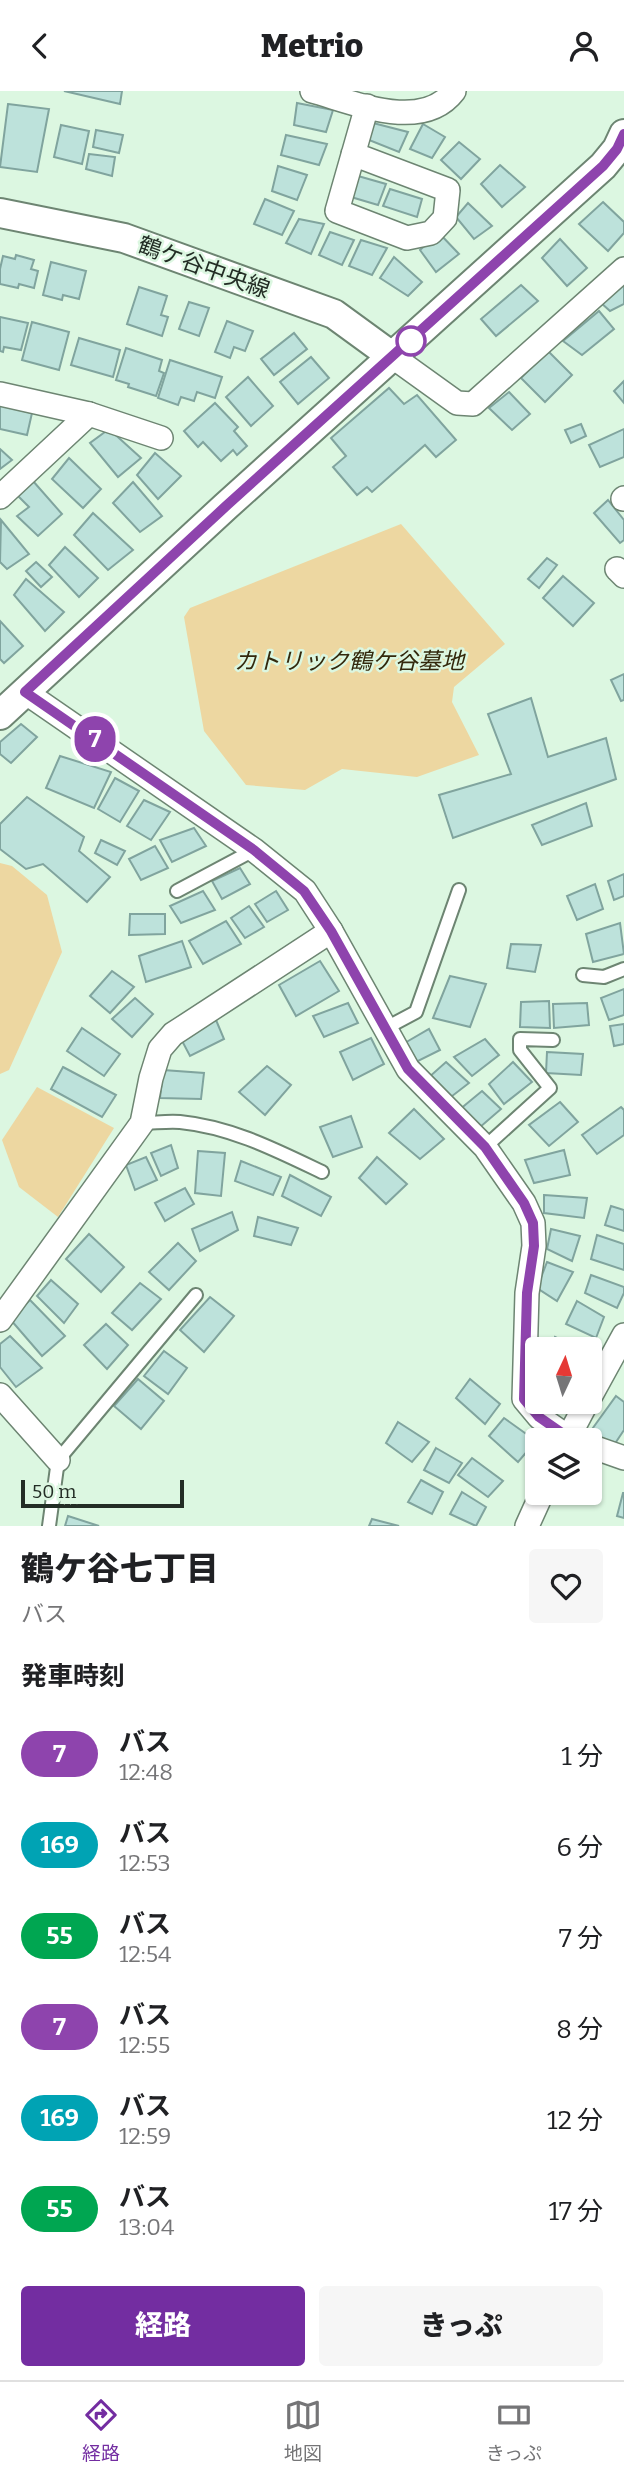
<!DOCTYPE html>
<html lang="ja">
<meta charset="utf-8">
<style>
:root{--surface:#fff;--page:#f6f6f6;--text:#202124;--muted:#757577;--line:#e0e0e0;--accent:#732da1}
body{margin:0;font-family:Bitter,"Noto Sans JP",serif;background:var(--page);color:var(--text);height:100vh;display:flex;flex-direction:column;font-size:26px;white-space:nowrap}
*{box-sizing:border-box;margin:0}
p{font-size:23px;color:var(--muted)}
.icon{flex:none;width:38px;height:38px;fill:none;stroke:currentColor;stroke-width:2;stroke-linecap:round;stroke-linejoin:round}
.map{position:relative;height:1435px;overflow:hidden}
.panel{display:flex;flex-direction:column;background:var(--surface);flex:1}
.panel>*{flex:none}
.badge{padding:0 14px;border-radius:23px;font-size:24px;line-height:46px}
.needle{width:46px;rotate:4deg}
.tools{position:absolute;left:525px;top:1246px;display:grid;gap:14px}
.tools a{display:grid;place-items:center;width:77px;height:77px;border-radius:7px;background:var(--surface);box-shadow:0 2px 5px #0004;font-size:35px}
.scale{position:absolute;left:21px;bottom:18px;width:163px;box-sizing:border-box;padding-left:7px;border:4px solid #232d25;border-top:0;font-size:19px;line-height:24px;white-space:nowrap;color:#232d25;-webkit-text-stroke:5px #dcf7e1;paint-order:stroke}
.map>.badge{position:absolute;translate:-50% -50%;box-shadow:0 0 0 4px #fff}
h2{padding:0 21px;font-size:26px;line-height:63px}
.round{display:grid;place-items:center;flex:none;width:74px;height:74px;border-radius:7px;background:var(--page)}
.overview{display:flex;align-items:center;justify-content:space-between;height:119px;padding:0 21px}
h1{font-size:33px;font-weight:800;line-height:52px}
.primary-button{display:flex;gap:14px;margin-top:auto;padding:14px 21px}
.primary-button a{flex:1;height:80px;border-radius:7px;background:var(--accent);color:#fff;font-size:28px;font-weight:800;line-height:80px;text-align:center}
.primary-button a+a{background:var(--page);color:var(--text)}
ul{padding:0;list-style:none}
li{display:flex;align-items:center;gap:21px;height:91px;padding:0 21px}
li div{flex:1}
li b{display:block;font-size:26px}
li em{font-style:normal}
li .badge{min-width:77px;font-weight:700;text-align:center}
header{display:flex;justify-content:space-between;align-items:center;height:91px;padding:0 21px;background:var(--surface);font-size:32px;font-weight:800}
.tabs{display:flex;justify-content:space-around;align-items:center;height:98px;border-top:2px solid var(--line);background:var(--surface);font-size:19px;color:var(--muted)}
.tabs a{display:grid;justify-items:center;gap:4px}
.tabs .on{color:var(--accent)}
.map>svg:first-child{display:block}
</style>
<header><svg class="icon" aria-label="back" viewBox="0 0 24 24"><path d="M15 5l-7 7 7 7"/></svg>Metrio<svg class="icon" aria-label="person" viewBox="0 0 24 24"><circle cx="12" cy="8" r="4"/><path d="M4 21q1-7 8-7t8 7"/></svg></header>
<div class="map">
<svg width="624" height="1435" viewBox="0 0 624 1435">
<rect width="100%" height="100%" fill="#dcf7e1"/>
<g fill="#edd7a1">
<polygon points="401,433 505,553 454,596 452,611 479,664 417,686 342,678 305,699 246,694 204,640 184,526 190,517"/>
<polygon points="0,772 12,775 47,804 62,861 9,979 0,983"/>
<polygon points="37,996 114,1037 58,1126 19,1096 2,1049"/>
</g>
<g fill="#bde2db" stroke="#80a49e" stroke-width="2">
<polygon points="64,0 122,0 120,13"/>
<polygon points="297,12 333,19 326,41 294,34"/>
<polygon points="8,13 49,18 37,81 0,76"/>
<polygon points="373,32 408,41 399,61 364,47"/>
<polygon points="423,33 445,46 432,67 410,58"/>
<polygon points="61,34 89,40 82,73 54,66"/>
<polygon points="96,39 123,44 119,62 93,56"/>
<polygon points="286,44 327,53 319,74 281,64"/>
<polygon points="459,51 480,68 461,88 441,69"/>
<polygon points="89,63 115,66 112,85 86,78"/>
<polygon points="500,74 525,96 502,116 481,93"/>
<polygon points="278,75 307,84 297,109 272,100"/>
<polygon points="358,85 386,93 378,114 351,106"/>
<polygon points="390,98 422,108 417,126 383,115"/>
<polygon points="265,108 294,120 282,144 254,133"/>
<polygon points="603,111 624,131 624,142 608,160 579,133"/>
<polygon points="468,112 492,135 474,148 456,126"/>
<polygon points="299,128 324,133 311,163 286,152"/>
<polygon points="330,141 354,149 342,174 319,164"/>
<polygon points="439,142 459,163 436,181 420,159"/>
<polygon points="560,148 587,177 567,195 542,167"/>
<polygon points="361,149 387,157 372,184 349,175"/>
<polygon points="16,164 34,169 31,178 38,180 34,197 19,193 18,197 0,193 0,178 3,165 15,168"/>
<polygon points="394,166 422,191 408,205 380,187"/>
<polygon points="51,171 86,180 79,208 63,204 62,209 43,204"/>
<polygon points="624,189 624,213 610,220 600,211"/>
<polygon points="521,194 538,210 496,245 481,228"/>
<polygon points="139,196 167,205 161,224 168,226 162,245 127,233"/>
<polygon points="189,211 209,217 199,245 179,238"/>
<polygon points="599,220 614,238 582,264 563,250"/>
<polygon points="0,226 28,232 21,259 4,256 3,261 0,260"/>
<polygon points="227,230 253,240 245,260 234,256 230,267 215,261"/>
<polygon points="32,231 69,241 59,279 22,269"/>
<polygon points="294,242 307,258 274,284 261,268"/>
<polygon points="79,247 120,259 113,286 71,274"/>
<polygon points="126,257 162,269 159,280 164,282 156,305 128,296 129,293 116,289"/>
<polygon points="548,260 572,284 545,311 521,287"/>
<polygon points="311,266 329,287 298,313 280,291"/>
<polygon points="170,269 222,286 215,307 197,301 194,310 181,306 178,314 158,307"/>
<polygon points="248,286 273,315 251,335 226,306"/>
<polygon points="624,290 624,312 614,300"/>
<polygon points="389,297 404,313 417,304 456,349 436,366 425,354 372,401 367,396 357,404 333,376 346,365 331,347"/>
<polygon points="509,301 530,323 512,339 489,317"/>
<polygon points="215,312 238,336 234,340 247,355 237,364 233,359 221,370 203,351 198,356 184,340"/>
<polygon points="0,314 32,322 27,344 0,338"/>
<polygon points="581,333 586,345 571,352 565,339"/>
<polygon points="109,338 141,367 118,386 90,352"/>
<polygon points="624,338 624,366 600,376 589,354"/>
<polygon points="0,358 12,369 0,378"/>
<polygon points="155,362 181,385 158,408 137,384"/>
<polygon points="69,367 101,398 83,417 52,388"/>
<polygon points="33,390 62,423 38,445 17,425 29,416 17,404"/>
<polygon points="133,391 162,425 140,441 113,412"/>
<polygon points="608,409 624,429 624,449 620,452 594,422"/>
<polygon points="93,422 133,459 108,479 74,444"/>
<polygon points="1,429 29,463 7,478 0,471"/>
<polygon points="65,456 98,487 79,506 49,474"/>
<polygon points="547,467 557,474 539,497 528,488"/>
<polygon points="36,471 52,486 41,496 26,480"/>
<polygon points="563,485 594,512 573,535 543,507"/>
<polygon points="26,488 64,521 45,540 14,504"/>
<polygon points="0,530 23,555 4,572 0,568"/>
<polygon points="624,583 624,609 621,610 611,589"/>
<polygon points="531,607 548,666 606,647 616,688 453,747 439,704 511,683 488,623"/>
<polygon points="21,633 37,646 11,672 0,663 0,651"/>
<polygon points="60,665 111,681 94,717 46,697"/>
<polygon points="115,687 139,700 120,731 98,718"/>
<polygon points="27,706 84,746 79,760 110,786 87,811 43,773 26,778 0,758 0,733"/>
<polygon points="144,709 170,721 151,749 127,735"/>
<polygon points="586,712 592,735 542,754 532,734"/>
<polygon points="194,737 206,755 172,771 160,749"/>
<polygon points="101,749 125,760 117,774 95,762"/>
<polygon points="155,755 168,777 141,789 129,768"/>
<polygon points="240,777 250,793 222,808 212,790"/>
<polygon points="624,783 624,805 614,809 608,790"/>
<polygon points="595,793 603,818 577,829 567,805"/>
<polygon points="203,800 215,819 181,832 170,815"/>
<polygon points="276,800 288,819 267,831 255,813"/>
<polygon points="249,815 264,836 245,847 231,827"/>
<polygon points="130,823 165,823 165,843 129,844"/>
<polygon points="226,830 241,853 203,873 189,850"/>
<polygon points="620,832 624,863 593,871 586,843"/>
<polygon points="182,850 191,876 146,891 139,865"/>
<polygon points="511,853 541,854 535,881 507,877"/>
<polygon points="320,870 339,900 296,925 279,894"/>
<polygon points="112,880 134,896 110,922 90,905"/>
<polygon points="450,885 486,893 470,936 433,927"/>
<polygon points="624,898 624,924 609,929 601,907"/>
<polygon points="135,907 153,923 132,946 112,928"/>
<polygon points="549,910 550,937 520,936 521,911"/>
<polygon points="348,912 358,932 324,946 313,925"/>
<polygon points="587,912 589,934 554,937 553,913"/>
<polygon points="216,929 224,948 190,965 180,946"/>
<polygon points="624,933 624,953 614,955 610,935"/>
<polygon points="82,937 120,963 104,985 67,960"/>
<polygon points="429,938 440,959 414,972 403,953"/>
<polygon points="371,947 384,973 353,989 340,961"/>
<polygon points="485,948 499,964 472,985 454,966"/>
<polygon points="547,961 583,963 581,984 546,982"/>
<polygon points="446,971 469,992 447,1009 428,987"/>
<polygon points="513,971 532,991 504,1013 489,993"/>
<polygon points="267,975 291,994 265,1024 239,1001"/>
<polygon points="63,976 116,1004 102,1026 51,998"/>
<polygon points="163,979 204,982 201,1008 160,1007"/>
<polygon points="482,1000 501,1018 479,1037 459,1019"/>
<polygon points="560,1011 578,1031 549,1055 529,1034"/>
<polygon points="621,1016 624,1019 624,1044 597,1063 582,1044"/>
<polygon points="414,1018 444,1048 420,1068 389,1042"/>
<polygon points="351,1025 362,1056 333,1066 320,1036"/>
<polygon points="171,1054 178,1077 161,1085 151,1062"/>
<polygon points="564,1059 570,1084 534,1092 525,1069"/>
<polygon points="198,1060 225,1062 221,1105 195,1102"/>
<polygon points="146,1066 157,1089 135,1099 126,1074"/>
<polygon points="377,1066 407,1093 386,1113 359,1087"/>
<polygon points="241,1070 281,1086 273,1104 235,1090"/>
<polygon points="290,1084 331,1106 321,1125 282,1105"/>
<polygon points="185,1097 194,1113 165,1130 155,1112"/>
<polygon points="544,1104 587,1107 584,1127 544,1122"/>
<polygon points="611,1115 624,1119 624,1140 605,1134"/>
<polygon points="232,1121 238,1139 200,1160 192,1138"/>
<polygon points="258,1126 298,1137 291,1154 254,1145"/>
<polygon points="551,1138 580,1145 572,1170 547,1158"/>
<polygon points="89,1143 124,1176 101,1201 66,1168"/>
<polygon points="597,1144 624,1153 624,1179 591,1168"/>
<polygon points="178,1152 196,1170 169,1199 149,1181"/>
<polygon points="547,1171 573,1181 557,1210 537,1197"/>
<polygon points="591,1184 624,1196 624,1202 617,1217 585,1202"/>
<polygon points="51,1189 78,1213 64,1232 37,1205"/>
<polygon points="140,1192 161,1208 132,1239 112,1222"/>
<polygon points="210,1206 234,1225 204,1261 180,1239"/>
<polygon points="30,1209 65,1245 42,1265 10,1228"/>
<polygon points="577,1210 604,1226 596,1247 566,1233"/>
<polygon points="106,1233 128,1254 107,1278 84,1254"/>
<polygon points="10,1245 42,1277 16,1296 0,1276 0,1253"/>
<polygon points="555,1246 578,1258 551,1258"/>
<polygon points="164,1260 187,1277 168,1303 144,1285"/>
<polygon points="138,1288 164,1310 141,1338 114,1315"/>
<polygon points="470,1288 500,1313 485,1333 456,1307"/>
<polygon points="616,1305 624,1311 624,1339 612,1357 590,1341"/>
<polygon points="504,1327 536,1350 518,1371 489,1345"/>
<polygon points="398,1331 429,1351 412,1371 386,1352"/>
<polygon points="436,1357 462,1372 449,1392 424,1379"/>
<polygon points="472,1367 503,1390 488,1406 458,1384"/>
<polygon points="421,1389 443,1401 432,1423 408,1411"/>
<polygon points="462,1401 486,1416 476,1435 450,1423"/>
<polygon points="623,1402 624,1402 624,1427 617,1425"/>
<polygon points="68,1425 99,1435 65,1435"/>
<polygon points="372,1428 399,1435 369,1435"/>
</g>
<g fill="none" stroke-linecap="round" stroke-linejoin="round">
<defs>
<g id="service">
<polyline points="177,800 254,759"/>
<polyline points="583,884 604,886 624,878"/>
<polyline points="386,937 416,921 459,799"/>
<path d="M142,1032C154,1032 167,1030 180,1031C231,1036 276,1059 322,1081"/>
<polyline points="485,1056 550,997 520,959 520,948 553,949"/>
<polyline points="49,1435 58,1369 196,1204"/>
</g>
<g id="minor">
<path d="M312,0C353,11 422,42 454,0"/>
<polyline points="353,63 448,99 445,127 431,142 407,147 337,120 367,15"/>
<polyline points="393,266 457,312 473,313 624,178"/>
<polyline points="0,303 89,323 161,347"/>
<polyline points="0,406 89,323"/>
<polyline points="623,408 624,407"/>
<polyline points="617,478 624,485"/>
<polyline points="25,601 254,759 305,800 331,840 408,978 485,1056 524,1112 533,1132 534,1155 527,1202 524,1308 539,1326 572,1349"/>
<polyline points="0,1229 142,1032 151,987 160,958 173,943 331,840"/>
<polyline points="0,1304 58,1369"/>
<polyline points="590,1306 624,1244"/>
<polyline points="567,1349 587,1311"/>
<polyline points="590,1355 624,1367"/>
<polyline points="527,1435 542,1402"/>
</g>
<g id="tertiary">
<polyline points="0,122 124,147 334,223 393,266"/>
<polyline points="0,624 225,416 603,75 617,58 624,43"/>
</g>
</defs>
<use href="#service" stroke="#6d8572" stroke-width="16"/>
<use href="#minor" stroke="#6d8572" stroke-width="26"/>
<use href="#tertiary" stroke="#6d8572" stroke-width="32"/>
<use href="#service" stroke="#fff" stroke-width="12"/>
<use href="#minor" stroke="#fff" stroke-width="23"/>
<use href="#tertiary" stroke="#fff" stroke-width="28"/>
</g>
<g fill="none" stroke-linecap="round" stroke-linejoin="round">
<defs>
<polyline id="line" points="572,1349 539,1326 524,1308 527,1202 534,1155 533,1132 524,1112 485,1056 408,978 331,840 304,800 254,759 25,601 225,416 603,75 617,58 624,43"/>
</defs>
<use href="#line" stroke="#fff" stroke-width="16"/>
<use href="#line" stroke="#8e44ad" stroke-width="10"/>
</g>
<circle fill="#fff" stroke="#8e44ad" stroke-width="3.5" cx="411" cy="250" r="14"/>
<g text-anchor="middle" stroke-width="5" stroke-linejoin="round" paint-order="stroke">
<g font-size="23" fill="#232d25" stroke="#dcf7e1">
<text transform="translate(204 176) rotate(20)" y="8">鶴ケ谷中央線</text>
</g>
<g font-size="23" font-style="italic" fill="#33280c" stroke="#dcf7e1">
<text x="349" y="578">カトリック鶴ケ谷墓地</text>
</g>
</g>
</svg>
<div class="tools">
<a><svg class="needle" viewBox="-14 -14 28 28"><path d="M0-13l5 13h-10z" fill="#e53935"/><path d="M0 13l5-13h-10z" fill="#757577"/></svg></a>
<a><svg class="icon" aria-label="layers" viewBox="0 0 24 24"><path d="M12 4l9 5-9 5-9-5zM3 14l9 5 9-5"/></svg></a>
</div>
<div class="scale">50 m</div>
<b class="badge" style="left:95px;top:648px;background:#8e44ad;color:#fff">7</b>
</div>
<section class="panel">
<div class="overview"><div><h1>鶴ケ谷七丁目</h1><p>バス</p></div><a class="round"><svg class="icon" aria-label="heart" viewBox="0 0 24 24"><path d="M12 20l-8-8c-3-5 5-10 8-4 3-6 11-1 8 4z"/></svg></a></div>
<h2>発車時刻</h2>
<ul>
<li><span class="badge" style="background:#8e44ad;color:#fff">7</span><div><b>バス</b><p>12:48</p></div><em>1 分</em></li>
<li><span class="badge" style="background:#00a3b4;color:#fff">169</span><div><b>バス</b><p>12:53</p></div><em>6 分</em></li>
<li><span class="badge" style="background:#00a651;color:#fff">55</span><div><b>バス</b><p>12:54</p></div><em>7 分</em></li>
<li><span class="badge" style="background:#8e44ad;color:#fff">7</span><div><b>バス</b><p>12:55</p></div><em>8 分</em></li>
<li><span class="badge" style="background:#00a3b4;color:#fff">169</span><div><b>バス</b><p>12:59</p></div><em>12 分</em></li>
<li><span class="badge" style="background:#00a651;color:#fff">55</span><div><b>バス</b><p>13:04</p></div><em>17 分</em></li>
</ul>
<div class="primary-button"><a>経路</a><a>きっぷ</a></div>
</section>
<nav class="tabs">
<a class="on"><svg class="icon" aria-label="directions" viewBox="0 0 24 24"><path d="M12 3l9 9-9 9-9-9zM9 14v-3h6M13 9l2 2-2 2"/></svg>経路</a>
<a><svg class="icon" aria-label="map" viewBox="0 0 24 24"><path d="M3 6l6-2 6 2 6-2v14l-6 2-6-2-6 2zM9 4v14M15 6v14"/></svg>地図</a>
<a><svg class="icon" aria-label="tickets" viewBox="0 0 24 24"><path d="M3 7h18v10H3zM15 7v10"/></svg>きっぷ</a>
</nav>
